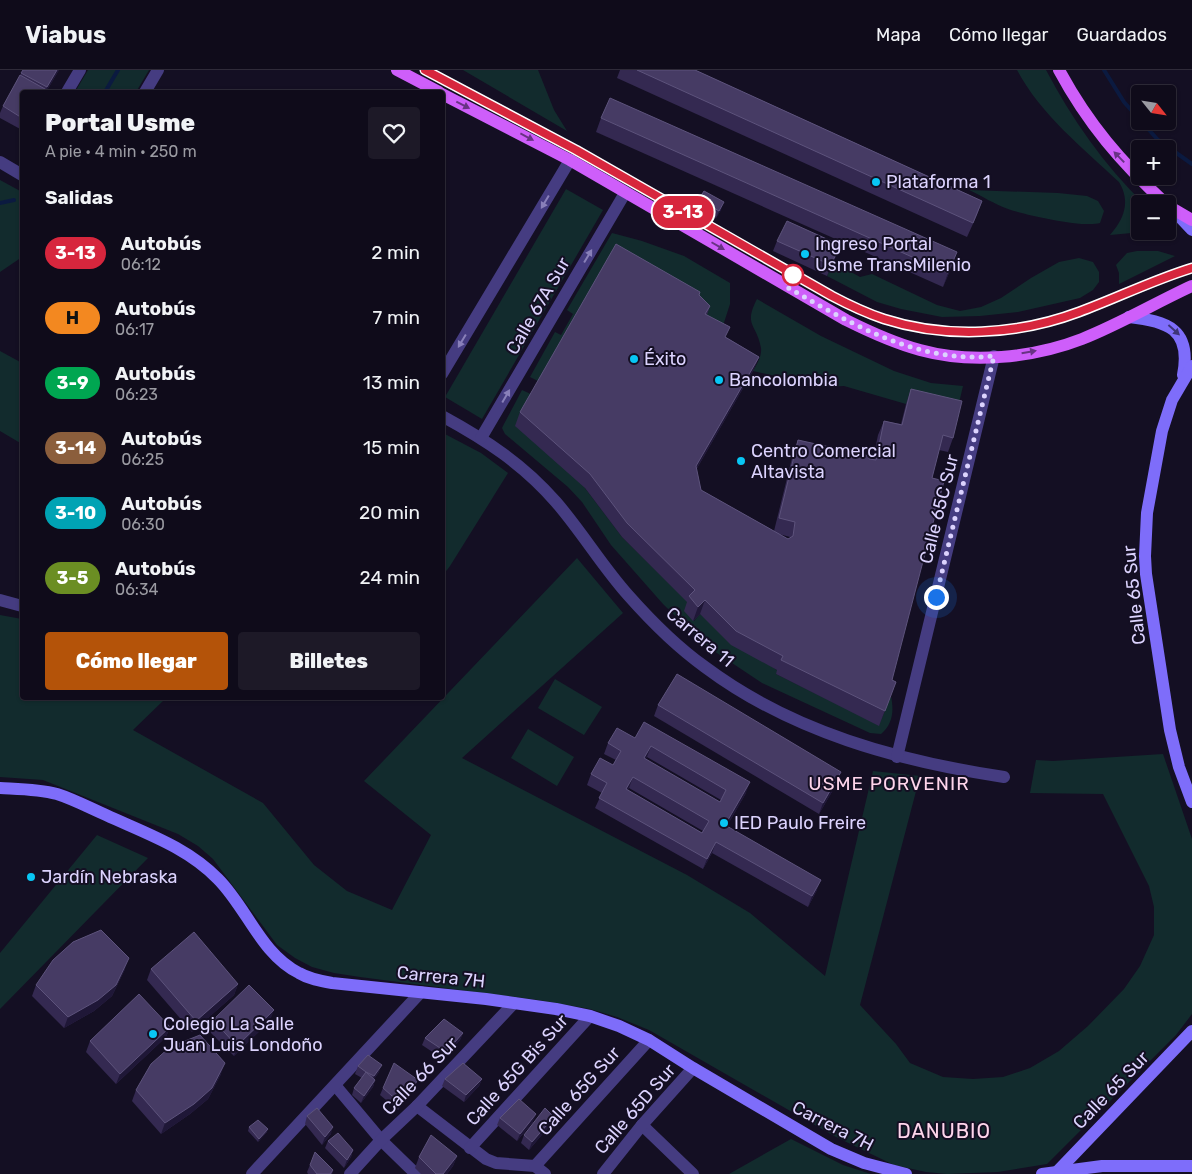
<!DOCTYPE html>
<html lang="es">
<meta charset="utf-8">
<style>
:root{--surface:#0f0b1a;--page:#1d1927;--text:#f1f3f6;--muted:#9b9ba2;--line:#2f2b39;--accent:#b45309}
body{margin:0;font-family:Rubik,sans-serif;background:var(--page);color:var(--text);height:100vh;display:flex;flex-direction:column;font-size:19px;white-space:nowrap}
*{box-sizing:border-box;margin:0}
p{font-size:16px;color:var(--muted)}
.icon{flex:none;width:28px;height:28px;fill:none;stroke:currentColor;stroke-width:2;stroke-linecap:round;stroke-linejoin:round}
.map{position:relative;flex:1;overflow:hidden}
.details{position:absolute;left:20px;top:20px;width:425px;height:610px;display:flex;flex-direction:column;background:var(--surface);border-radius:5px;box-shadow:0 1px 4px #0004,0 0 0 1px var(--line)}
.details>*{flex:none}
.badge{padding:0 10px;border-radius:16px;font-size:18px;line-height:32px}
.needle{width:32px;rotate:120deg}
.fabs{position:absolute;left:1131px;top:15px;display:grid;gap:10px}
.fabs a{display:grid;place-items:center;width:45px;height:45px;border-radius:5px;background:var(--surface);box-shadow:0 1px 4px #0004,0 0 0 1px var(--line);font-size:25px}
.you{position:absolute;width:25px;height:25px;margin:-12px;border:4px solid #fff;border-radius:50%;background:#1a73e8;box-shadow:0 0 0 8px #1a73e833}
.map>.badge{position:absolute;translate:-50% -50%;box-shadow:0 0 0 2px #fff}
h2{padding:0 25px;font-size:19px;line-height:45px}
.round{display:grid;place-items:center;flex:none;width:52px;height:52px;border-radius:5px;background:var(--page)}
.headline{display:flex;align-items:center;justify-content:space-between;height:85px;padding:0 25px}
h1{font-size:24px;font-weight:800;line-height:38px}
.primary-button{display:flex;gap:10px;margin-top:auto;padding:10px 25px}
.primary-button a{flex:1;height:58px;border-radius:5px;background:var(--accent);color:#fff;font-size:20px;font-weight:800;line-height:58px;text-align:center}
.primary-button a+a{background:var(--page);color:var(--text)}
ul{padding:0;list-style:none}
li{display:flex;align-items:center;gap:15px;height:65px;padding:0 25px}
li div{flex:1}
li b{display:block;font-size:19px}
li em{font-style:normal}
li .badge{min-width:55px;font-weight:700;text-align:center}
header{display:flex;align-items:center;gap:30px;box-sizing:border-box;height:70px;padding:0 25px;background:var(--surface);border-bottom:1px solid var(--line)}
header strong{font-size:24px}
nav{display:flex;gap:28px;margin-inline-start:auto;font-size:18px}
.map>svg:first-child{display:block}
</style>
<header>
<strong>Viabus</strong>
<nav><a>Mapa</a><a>Cómo llegar</a><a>Guardados</a></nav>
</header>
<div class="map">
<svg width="1192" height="1104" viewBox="0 0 1192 1104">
<rect width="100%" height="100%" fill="#140f23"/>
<g fill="#122b2d">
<polygon points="88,0 149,0 136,22 75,22"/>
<polygon points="463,0 538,0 554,40 567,61"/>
<path d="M1017,0H1046C1072,49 1104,95 1144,134H1140V161H1153L1110,165C1124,149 1131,132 1119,112C1083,78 1041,45 1017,0Z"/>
<polygon points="0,110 22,122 22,187 0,202"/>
<polygon points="566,119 603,140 482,349 445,327"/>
<path d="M969,120L1058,123L1087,126L1098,131L1104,141L1100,153C1083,158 1026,145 1008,139C994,134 982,126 969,120Z"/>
<polygon points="612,163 642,171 684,186 730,213 730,234 719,268 540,312 530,307 555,262 561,265 573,244 567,240"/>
<polygon points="1137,181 1158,181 1175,186 1119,214 1119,203 1116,195 1127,183"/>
<polygon points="1079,188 1093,192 1099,202 1099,212 1093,220 1080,228 1018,242 980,246 942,247 901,239 877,232 827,206 833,192 860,207 872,204 937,235 960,241 981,237 1001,228 1031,208 1059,192"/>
<path d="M757,229L821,266L894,301L931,313L963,316L956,346L906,334L844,316L823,317L753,301C757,294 762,286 761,278C757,254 743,256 757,229Z"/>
<polygon points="0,281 22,293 22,374 0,361"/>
<path d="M522,320L533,325L585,418L622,467L690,534L694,551L700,544L778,601L776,604L879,655L891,626C894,641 893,654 881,664L870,663L762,613L705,575L663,534L611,475L582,432L568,417L505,364L502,358L504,354Z"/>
<polygon points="443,363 481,383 508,403 450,496 443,505"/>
<polygon points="577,488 623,543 462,688 687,805 750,843 825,906 873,701 920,706 860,935 896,974 910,993 943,1007 973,1009 1003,1007 1030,998 1059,981 1088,956 1124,919 1140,896 1154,865 1154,837 1149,816 1103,724 1030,723 1036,690 1053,691 1163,684 1192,769 1192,944 1176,965 1047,1094 998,1102 947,1104 926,1102 894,1095 869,1083 834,1066 649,960 617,947 590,939 538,930 360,907 334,903 312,897 295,888 277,875 213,789 198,776 178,764 43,710 0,707 0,545 22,549 22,628 166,628 133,660 263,733 314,795 347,821 392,840 431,765 364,711"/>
<polygon points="555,609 602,637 584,665 538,638"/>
<polygon points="528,659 574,687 557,716 511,688"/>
<polygon points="97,765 148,788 0,939 0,883"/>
<polygon points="791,1069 843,1095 871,1104 729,1104"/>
</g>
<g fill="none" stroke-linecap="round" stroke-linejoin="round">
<g stroke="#0b1a40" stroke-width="4">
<polyline points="1104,0 1124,32 1140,50"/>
<polyline points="105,22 118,0"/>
<polyline points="1141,51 1158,70 1192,94"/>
<polyline points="0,133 14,130"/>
</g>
<g stroke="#453c81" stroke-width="12">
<polyline points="67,22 80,0"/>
<polyline points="145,22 158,0"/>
<polyline points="0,92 22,105"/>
<polyline points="442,304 570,90"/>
<path d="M442,346C486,370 523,394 556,432C582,462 602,496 628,525C651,551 677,577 705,597C792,662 898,691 1004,707"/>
<polyline points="481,368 625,123"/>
<polyline points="0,530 22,536"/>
<polyline points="897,687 994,286"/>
<polyline points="335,1015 381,1070 416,1104"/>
<polyline points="417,1036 486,1089 496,1093 535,1096 545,1104"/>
<polyline points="642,1055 693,1104"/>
<polyline points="470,1078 590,946"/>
<polyline points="535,1096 649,970"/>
<polyline points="252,1104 421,922"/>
<polyline points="350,1104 381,1070 417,1036 514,933"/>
<polyline points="603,1104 642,1055 693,998"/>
</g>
<g stroke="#7e6dfa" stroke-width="12">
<polyline points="1175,142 1192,160"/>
<path d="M1129,247C1167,251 1192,259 1183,305"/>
<polyline points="1192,296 1172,330 1162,361 1147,443 1145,486 1146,504 1170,660 1179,697 1192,732"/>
<path d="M0,718C19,719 39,719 57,724C73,729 90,738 106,745C145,763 187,777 218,809C247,838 261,884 299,903C309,909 320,911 332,913L486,929L556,939L590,946L619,956L649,970L693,998L831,1079L864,1093L906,1104"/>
<polyline points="1042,1104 1102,1096 1192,1096"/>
<polyline points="1055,1104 1192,961"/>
</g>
<g stroke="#ce5efa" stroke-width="12">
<polyline points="397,0 439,22"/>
<path d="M1059,0C1088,54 1121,92 1166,134"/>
<path d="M442,24L570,90L846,250C870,262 894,273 920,280C971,294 1033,288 1082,269C1120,254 1155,233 1192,216"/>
<polyline points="1168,136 1192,150"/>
</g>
</g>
<g fill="#342951" fill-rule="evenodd">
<polygon points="23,0 59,0 46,22 22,22 22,60 0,48 0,43 3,36"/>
<polygon points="620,0 695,0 982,131 977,145 967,167 617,8"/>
<polygon points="601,48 952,196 943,217 596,62"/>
<polygon points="699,129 721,140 716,148 697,137"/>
<polygon points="777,171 840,175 836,186 827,206 773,181"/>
<path d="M699,225L710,236L707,245L726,267L759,287L753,301L696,400L701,420L774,461L793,384L798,370L873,389L878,365L884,351L901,354L906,334L911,319L953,368L948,382L939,380L932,408L892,610L896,612L879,656L776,604L777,600L731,575L700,544L693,551L684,541L687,532L622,467L585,418L515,356L520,342ZM779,464L790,467V468L788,469Z"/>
<polygon points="658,635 837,713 819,744 654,646"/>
<path d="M635,668L746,723L727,756L817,820L808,837L712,783L703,799L595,738L602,723L587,715L591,704L613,695L616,690L604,684L608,673ZM647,687L721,730L720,732L645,689ZM629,718L703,761L702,763L628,720Z"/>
<polygon points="125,899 112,926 94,941 64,958 32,926 36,915"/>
<polygon points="151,899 238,914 234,925 192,962 147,910"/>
<polygon points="213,950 270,951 234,986 209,961"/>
<polygon points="170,957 166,967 116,1014 86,982 90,971"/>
<polygon points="463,963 460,970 443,989 422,975 425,968"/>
<polygon points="358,996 379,1002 374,1009 375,1010 373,1017 361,1033 352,1025 354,1018 362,1008 355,1004"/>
<polygon points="221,1004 208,1029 190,1044 161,1064 132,1031 136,1020"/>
<polygon points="445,1009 482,1009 479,1016 464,1032 442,1016"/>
<polygon points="415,1017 398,1040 380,1025 383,1018"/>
<polygon points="307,1046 331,1064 322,1075 305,1054"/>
<polygon points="500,1048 533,1052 517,1071 497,1055"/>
<polygon points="551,1054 529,1080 521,1073 524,1065"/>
<polygon points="249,1057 267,1062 258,1072 248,1061"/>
<polygon points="328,1071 353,1080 351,1087 344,1098 325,1078"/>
<polygon points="457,1086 453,1096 447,1104 421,1104 415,1098 419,1087"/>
<polygon points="310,1095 333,1100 332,1104 308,1104 307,1102"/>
</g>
<g fill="#1f1737">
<polygon points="57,0 59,0 46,22 45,22 47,17"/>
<polygon points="724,132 721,140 716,148 719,141"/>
<polygon points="840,175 836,186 827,206 831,195"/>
<polygon points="957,182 952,196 943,217 948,203"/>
<polygon points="759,287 753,301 690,410 696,396"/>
<polygon points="705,530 700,544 693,551 698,537"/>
<polygon points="651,676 647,687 640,699 644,688"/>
<polygon points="841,702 837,713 819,744 823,733"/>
<polygon points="633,707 629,718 623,730 626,719"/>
<polygon points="750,712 746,723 721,766 725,755"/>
<polygon points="716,772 712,783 703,799 707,789"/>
<polygon points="821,810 817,820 808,837 812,826"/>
<polygon points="129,888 125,899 112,926 94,941 64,958 68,947"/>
<polygon points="238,914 234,925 192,962 196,951"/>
<polygon points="274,940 270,951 234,986 237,976"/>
<polygon points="170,957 166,967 116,1014 120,1004"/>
<polygon points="463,963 460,970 443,989 446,982"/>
<polygon points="225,993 221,1004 208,1029 190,1044 161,1064 165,1053"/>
<polygon points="382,995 379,1002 371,1013 374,1006"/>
<polygon points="482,1009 479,1016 464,1032 466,1025"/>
<polygon points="375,1010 373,1017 361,1033 364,1026"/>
<polygon points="418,1010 415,1017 398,1040 400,1033"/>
<polygon points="536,1044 533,1052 517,1071 520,1064"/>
<polygon points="554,1047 551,1054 529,1080 532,1072"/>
<polygon points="333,1057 331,1064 322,1075 325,1067"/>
<polygon points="268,1059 267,1062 258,1072 259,1069"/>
<polygon points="353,1080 351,1087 344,1098 347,1090"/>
<polygon points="457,1086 453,1096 447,1104 443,1104"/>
</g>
<g fill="#463b64" stroke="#5d537c" fill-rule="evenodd">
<polygon points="23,0 57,0 47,17 21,3"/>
<polygon points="637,0 695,0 982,131 973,153"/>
<polygon points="20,5 45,19 43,22 22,22 22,48 3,36"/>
<polygon points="610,28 957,182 948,203 601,48"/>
<polygon points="704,121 724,132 719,141 699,129"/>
<polygon points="787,151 840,175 831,195 777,171"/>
<polygon points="616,174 700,222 699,225 710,236 705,244 730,257 725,267 759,287 696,396 701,420 788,469 793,466 795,452 779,448 798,370 870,386 869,389 876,390 884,351 902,355 911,319 962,331 953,368 943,365 932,408 944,411 892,610 896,612 885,641 781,590 783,586 736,561 705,530 698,537 689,526 695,520 627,453 590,404 520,342"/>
<polygon points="677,604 841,702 823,733 658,635"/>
<path d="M644,652L750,712L725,755L821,810L812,826L716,772L707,789L599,728L607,713L591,704L600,688L613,695L621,681L608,673L617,658L635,668ZM651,676L726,720L720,732L644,688ZM633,707L709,751L702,763L626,719Z"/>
<polygon points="101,860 129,888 116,915 98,930 68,947 36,915 53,890 73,872"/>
<polygon points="194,862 238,914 196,951 151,899"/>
<polygon points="249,915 274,940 237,976 213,950"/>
<polygon points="139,924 170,957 120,1004 90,971"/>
<polygon points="444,949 463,963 446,982 425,968"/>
<polygon points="200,965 225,993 212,1018 194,1034 165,1053 136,1020 151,994 170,977"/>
<polygon points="368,985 382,995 374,1006 366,1002 375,1010 364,1026 354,1018 366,1002 358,996"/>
<polygon points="394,993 418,1010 400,1033 383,1018"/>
<polygon points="463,993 482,1009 466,1025 445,1009"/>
<polygon points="519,1029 536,1044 520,1064 500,1048"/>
<polygon points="317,1038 333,1057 325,1067 307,1046"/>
<polygon points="545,1038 554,1047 532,1072 524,1065"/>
<polygon points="258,1050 268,1059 259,1069 249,1057"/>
<polygon points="338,1063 353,1080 347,1090 328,1071"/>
<polygon points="431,1065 457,1086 443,1104 436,1104 419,1087"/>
<polygon points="315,1082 333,1100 330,1104 317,1104 310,1095"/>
</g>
<defs><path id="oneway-solid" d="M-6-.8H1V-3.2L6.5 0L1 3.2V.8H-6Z" transform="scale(1.25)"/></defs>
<g fill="#683384">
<use href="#oneway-solid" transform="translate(463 35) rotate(27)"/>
<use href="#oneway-solid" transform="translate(527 67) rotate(28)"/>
<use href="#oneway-solid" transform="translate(1119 87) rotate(-134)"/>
<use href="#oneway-solid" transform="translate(718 176) rotate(30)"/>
<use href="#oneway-solid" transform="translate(1029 282) rotate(-10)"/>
</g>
<g fill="#8980b9">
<use href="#oneway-solid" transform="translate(545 132) rotate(121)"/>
<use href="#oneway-solid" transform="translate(588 186) rotate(-59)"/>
<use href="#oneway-solid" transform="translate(462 271) rotate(121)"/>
<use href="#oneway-solid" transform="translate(506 326) rotate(-60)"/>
</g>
<use fill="#3e3579" href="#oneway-solid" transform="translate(1174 260) rotate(42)"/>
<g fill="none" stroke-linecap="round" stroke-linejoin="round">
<defs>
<path id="line" d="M425,0L576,80L832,226C849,235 866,243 884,249C946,269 1018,265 1079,242C1117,228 1153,210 1192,198"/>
</defs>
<use href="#line" stroke="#fff" stroke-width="11"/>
<use href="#line" stroke="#d7263d" stroke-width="8"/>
<path stroke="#dcd3fe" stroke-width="5" stroke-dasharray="0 9" d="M793,205L785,216C850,253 917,294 994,286L936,527"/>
</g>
<g fill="#08c6f4" stroke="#140f23" stroke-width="2">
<circle cx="876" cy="112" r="5"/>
<circle cx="805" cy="184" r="5"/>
<circle cx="634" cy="289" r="5"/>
<circle cx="719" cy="310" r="5"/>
<circle cx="741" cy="391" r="5"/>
<circle cx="724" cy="753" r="5"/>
<circle cx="31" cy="807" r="5"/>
<circle cx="153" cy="964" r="5"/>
</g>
<circle fill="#fff" stroke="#d7263d" stroke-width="2.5" cx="793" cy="205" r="10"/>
<g text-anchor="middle" stroke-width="4" stroke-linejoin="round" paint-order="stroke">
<g font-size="18" fill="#dcd3fe" stroke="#140f23" text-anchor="start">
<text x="886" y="118">Plataforma 1</text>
<text x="815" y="180">Ingreso Portal<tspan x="815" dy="21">Usme TransMilenio</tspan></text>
<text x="644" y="295">Éxito</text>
<text x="729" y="316">Bancolombia</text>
<text x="751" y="387">Centro Comercial<tspan x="751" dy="21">Altavista</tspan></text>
<text x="734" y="759">IED Paulo Freire</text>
<text x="41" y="813">Jardín Nebraska</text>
<text x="163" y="960">Colegio La Salle<tspan x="163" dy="21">Juan Luis Londoño</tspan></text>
</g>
<g font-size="18" fill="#dcd3fe" stroke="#140f23">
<text transform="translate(538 236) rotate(-60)" y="6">Calle 67A Sur</text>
<text transform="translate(939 439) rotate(-76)" y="6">Calle 65C Sur</text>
<text transform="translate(1134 525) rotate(-96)" y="6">Calle 65 Sur</text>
<text transform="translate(700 567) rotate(40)" y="6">Carrera 11</text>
<text transform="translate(441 907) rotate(6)" y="6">Carrera 7H</text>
<text transform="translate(517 1000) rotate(-48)" y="6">Calle 65G Bis Sur</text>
<text transform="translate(420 1006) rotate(-46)" y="6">Calle 66 Sur</text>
<text transform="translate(1111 1020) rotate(-46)" y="6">Calle 65 Sur</text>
<text transform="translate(579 1021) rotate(-48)" y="6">Calle 65G Sur</text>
<text transform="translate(635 1039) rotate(-49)" y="6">Calle 65D Sur</text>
<text transform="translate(833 1056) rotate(27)" y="6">Carrera 7H</text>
</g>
<g font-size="19" letter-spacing="1" fill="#fed5eb" stroke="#140f23">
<text x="889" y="720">USME PORVENIR</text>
</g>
<g font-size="20" letter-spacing="1" fill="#fed5eb" stroke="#140f23">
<text x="944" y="1068">DANUBIO</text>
</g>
</g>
</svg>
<div class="fabs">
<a><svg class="needle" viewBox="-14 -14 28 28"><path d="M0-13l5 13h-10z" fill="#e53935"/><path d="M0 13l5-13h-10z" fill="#9b9ba2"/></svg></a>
<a>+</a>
<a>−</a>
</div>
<div class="you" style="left:936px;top:527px"></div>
<b class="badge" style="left:683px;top:142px;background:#d7263d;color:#fff">3-13</b>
<section class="details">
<div class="headline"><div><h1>Portal Usme</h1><p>A pie · 4 min · 250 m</p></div><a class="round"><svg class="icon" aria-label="heart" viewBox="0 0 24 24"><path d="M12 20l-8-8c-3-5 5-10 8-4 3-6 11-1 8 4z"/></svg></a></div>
<h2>Salidas</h2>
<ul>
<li><span class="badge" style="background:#d7263d;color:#fff">3-13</span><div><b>Autobús</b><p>06:12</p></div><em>2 min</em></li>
<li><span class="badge" style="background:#f38820;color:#111">H</span><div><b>Autobús</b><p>06:17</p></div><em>7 min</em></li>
<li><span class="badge" style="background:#00a651;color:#fff">3-9</span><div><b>Autobús</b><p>06:23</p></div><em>13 min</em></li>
<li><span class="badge" style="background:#8b5e3c;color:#fff">3-14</span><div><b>Autobús</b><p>06:25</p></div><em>15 min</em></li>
<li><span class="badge" style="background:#00a3b4;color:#fff">3-10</span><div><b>Autobús</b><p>06:30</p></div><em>20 min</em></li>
<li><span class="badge" style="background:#6b8e23;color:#fff">3-5</span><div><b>Autobús</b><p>06:34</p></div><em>24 min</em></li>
</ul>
<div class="primary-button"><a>Cómo llegar</a><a>Billetes</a></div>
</section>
</div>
